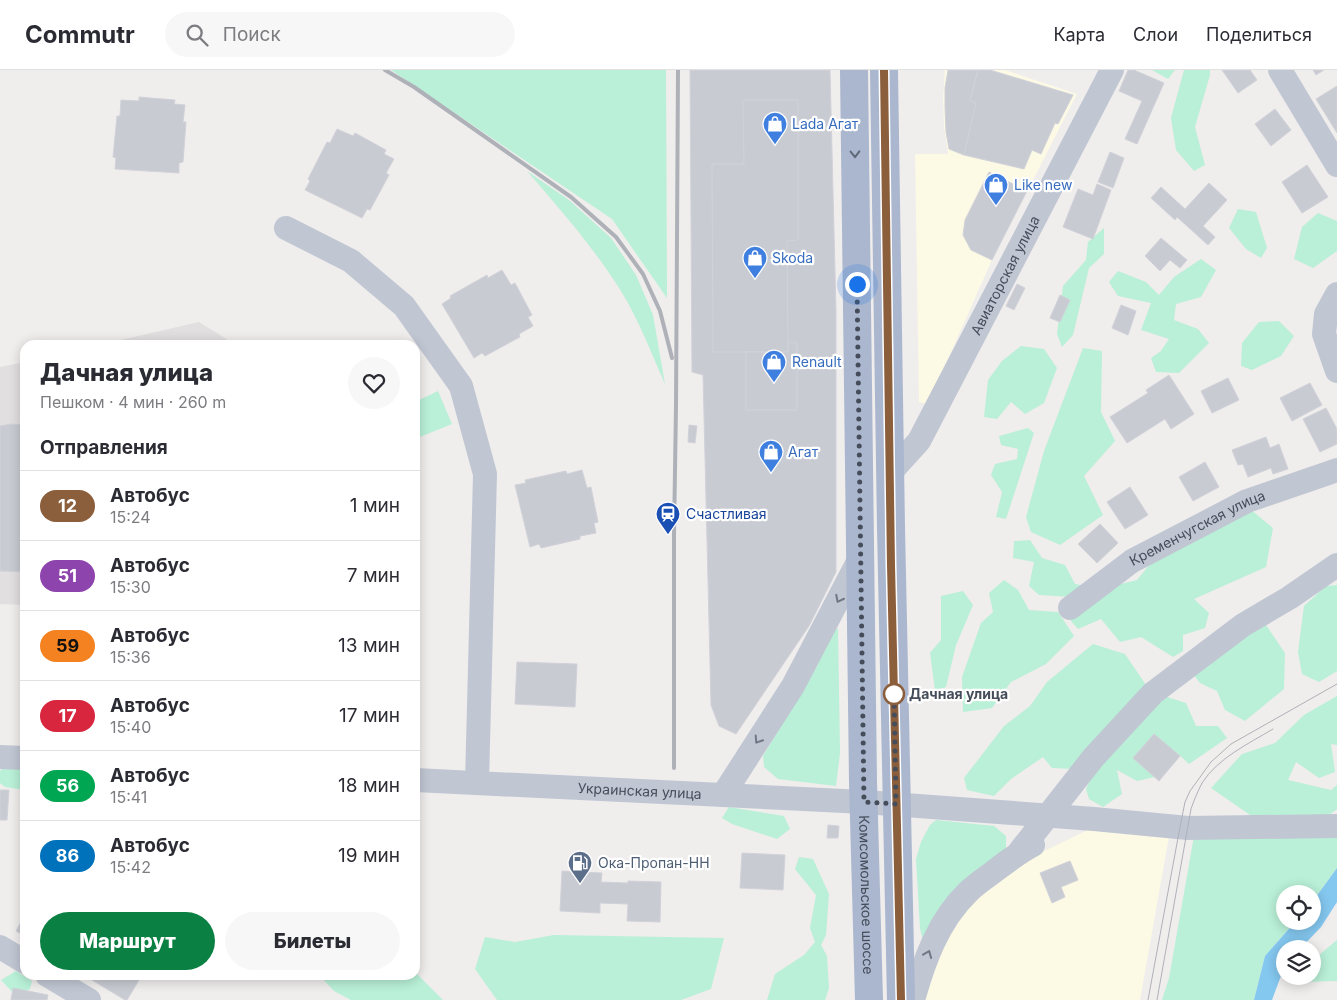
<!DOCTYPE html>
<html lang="ru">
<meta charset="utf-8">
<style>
:root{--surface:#fff;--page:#f7f7f7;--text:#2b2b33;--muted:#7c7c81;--line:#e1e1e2;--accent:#0b8043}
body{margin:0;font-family:Inter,sans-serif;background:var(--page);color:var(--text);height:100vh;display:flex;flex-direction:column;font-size:19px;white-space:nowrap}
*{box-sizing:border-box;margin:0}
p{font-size:16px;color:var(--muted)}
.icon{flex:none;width:28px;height:28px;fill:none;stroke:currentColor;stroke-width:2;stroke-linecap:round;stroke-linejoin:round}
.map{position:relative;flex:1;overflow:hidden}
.sheet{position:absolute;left:20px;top:270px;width:400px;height:640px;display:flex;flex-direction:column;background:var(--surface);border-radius:15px;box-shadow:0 2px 12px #0003}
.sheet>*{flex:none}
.badge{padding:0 10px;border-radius:16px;font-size:18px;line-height:32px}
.fabs{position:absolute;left:1276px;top:815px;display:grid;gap:10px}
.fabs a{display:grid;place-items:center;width:45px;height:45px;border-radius:50%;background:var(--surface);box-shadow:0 2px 12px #0003;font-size:25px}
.you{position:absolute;width:25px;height:25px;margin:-12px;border:4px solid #fff;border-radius:50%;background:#1a73e8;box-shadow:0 0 0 8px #1a73e833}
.map>.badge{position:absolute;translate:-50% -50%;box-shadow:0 0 0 2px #fff}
h2{padding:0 20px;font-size:19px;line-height:45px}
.round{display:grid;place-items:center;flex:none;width:52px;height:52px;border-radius:26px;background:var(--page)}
.summary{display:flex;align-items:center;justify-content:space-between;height:85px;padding:0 20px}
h1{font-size:24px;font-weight:800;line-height:38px}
.action{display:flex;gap:10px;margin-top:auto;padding:10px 20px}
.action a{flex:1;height:58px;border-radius:30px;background:var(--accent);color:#fff;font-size:20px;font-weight:800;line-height:58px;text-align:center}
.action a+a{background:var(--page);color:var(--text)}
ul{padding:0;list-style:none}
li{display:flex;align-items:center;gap:15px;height:70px;padding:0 20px;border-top:1px solid var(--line)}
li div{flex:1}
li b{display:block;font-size:19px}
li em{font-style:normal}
li .badge{min-width:55px;font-weight:700;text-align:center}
header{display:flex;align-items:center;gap:30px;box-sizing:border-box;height:70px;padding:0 25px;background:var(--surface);border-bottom:1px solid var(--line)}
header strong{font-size:24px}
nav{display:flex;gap:28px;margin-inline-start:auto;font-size:18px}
.search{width:350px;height:45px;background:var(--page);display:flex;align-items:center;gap:12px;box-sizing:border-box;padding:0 18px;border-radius:28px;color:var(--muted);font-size:19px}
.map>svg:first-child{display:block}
</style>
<header>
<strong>Commutr</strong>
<div class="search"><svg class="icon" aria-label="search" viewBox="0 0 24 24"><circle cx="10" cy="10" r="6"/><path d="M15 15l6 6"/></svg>Поиск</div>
<nav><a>Карта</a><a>Слои</a><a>Поделиться</a></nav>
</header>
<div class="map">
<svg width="1337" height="930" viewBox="0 0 1337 930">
<rect width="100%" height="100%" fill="#f0eded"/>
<g fill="#fcf9e5">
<polygon points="945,0 1005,0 1077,24 992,190 928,334 919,332 915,84 948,84 944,57 943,28"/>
<polygon points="1096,756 1170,761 1140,930 921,930 958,843 1015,795"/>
</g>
<g fill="#e1dfdf">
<polygon points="199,252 236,275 99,275"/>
<polygon points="25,292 25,535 0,534 0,297"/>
</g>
<g fill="#b9f0d7">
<polygon points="391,0 666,0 667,228 612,149"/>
<polygon points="1152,0 1175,0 1168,9"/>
<polygon points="1184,0 1210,0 1210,5 1195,57 1205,95 1194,101 1176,80 1171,48"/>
<path d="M527,101L569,130L611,168L636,205L653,245L665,314C651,283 639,250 621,221C594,178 560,139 527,101Z"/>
<polygon points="1238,139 1256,142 1267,178 1261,188 1246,179 1229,158"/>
<polygon points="1318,143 1337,151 1337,181 1313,198 1294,189 1302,157"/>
<polygon points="1104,158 1104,184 1089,198 1073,265 1062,277 1057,264 1063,216 1086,190 1088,172"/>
<polygon points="1201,189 1216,200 1201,227 1176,234 1174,250 1198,259 1209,273 1179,303 1156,302 1151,288 1161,281 1169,269 1141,260 1151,233 1118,226 1109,212 1118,201 1146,212 1159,225 1174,207"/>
<polygon points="1279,251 1294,266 1281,286 1252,300 1241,296 1242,273 1259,252"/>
<polygon points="1021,276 1044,279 1057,298 1044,333 1025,344 1011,332 997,349 984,347 988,310 1002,291"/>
<polygon points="1083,278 1102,281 1101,342 1115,371 1084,406 1103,445 1060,475 1031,462 1026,447 1044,381"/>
<polygon points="438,321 452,354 415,369 415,332"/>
<polygon points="1028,358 1034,363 1006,449 996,447 1002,422 991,405 995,394 1017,389 1018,379 1001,375 999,366"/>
<polygon points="1250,439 1273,458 1266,497 1194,529 1209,543 1205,558 1183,565 1183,581 1173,587 1141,567 1120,572 1101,549 1078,559 1071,551 1072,527 1039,525 1029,516 1034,492 1013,488 1014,471 1030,470 1042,488 1065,495 1075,514 1101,519 1137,510 1159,483"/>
<polygon points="1004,510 1018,520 1029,540 1058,542 1074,566 1046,594 1011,612 992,638 963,642 962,607 981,553 993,542 989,523"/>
<polygon points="1337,515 1337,601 1319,612 1302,604 1298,582 1304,536 1326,516"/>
<polygon points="963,521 973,535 956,575 946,617 935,620 930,583 941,570 941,526"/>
<polygon points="1266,555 1285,583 1284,619 1245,651 1225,640 1217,621 1200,613 1193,604 1233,571"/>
<polygon points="838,558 840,683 836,716 778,709 764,697 763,686 817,596 832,563"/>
<polygon points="1093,574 1125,584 1146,615 1073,699 1052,698 1043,687 1011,709 994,726 967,720 964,708 1004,656 1030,636 1047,612"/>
<polygon points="1164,626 1186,633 1196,656 1218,656 1227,668 1189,694 1176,682 1159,706 1137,711 1117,700 1122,724 1103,737 1089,729 1086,719 1099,689"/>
<polygon points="1337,626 1337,675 1331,674 1335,702 1319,708 1296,692 1288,710 1331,720 1337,715 1337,739 1321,751 1253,747 1211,718 1242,684 1275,673 1304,645"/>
<polygon points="7,694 25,695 25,720 5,717 0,713 0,701"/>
<polygon points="729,737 784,746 790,759 777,769 732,754 722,748"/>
<polygon points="936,750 994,756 1006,766 1006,780 923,871 920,858 916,789 921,772 930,755"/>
<polygon points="1194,766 1337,768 1337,798 1313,831 1312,824 1285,824 1285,851 1296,851 1265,886 1254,930 1162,930 1169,908"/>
<polygon points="799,787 813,789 829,824 826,865 821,875 827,886 829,918 825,930 767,930 775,904 804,885 815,872 810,858 816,825 795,799"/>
<polygon points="554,865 724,868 711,919 681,930 497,930 475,899 485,867 515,872"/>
<polygon points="1337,870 1337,911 1300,912 1299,906 1312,906 1313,890"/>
<polygon points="16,901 32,911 30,919 16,926 1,910"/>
<polygon points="415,902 443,930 351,930 334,921 319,905 415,905"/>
</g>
<polygon fill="#84c7ef" points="1337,798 1337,832 1321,857 1300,879 1285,879 1285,895 1272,930 1254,930 1265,886 1296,851 1312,851 1313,831"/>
<g fill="#c9cbd3" stroke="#d1d2d9">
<polygon points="690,0 830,0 836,241 836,502 809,556 736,664 719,656 711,635 703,305 692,302"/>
<polygon points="948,0 978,0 970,31 976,33 964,85 949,79 946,62 945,38 945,18"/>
<polygon points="978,0 990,0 1073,25 1058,54 1055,53 1041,84 1032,80 1024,99 964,85 976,33 970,31"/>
<polygon points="1128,0 1134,0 1164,13 1137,74 1125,69 1142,31 1119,21"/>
<polygon points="1222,0 1250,0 1257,10 1238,23"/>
<polygon points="1313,0 1324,0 1316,5"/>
<polygon points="1337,16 1337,63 1316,29"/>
<polygon points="139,27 175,30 174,34 185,35 183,52 186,52 183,92 179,93 179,103 115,99 116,88 113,87 117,46 120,46 121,30 139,31"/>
<polygon points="743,30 798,30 798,170 787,171 788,282 713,282 712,94 744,94"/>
<polygon points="1275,39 1291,60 1271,76 1255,54"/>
<polygon points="337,59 353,66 355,63 386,80 384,84 394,89 386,103 389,105 370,140 367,139 362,148 305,120 310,111 308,109 327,72 330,73"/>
<polygon points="1110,82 1124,88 1113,118 1098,112"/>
<polygon points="1307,95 1328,127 1302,143 1282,112"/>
<polygon points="989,102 1027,121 992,190 971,180 963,165 965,150"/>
<polygon points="1209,113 1227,130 1203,156 1215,167 1208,175 1177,147 1175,150 1151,128 1161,117 1185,139"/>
<polygon points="1097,114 1111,120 1093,169 1063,157 1078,119 1093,125"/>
<polygon points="1161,168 1187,190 1180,198 1170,190 1160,201 1145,186"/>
<polygon points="502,200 511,215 515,213 532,245 528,247 533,256 519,264 520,267 485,286 482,283 474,288 442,234 451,228 450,226 487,205 488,208"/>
<polygon points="1017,214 1025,218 1014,240 1006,236"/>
<polygon points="1060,225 1070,230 1060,252 1050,248"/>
<polygon points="1121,235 1136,241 1128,265 1112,258"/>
<polygon points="788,272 797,273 797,340 746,340 746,282 788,282"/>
<polygon points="1169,305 1194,344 1171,359 1165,349 1127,373 1110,347 1148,323 1146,320"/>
<polygon points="1228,308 1239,330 1212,343 1201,321"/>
<polygon points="1310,313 1322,335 1292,351 1280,328"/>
<polygon points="1326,338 1337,359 1337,374 1320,382 1303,349"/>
<polygon points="11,354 25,355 25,502 0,501 0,356"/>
<polygon points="689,355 697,356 695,373 688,372"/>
<polygon points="1266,367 1270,378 1279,374 1288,399 1273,404 1271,398 1248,407 1243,394 1238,395 1232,380"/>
<polygon points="1205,392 1219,417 1193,431 1179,407"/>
<polygon points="582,400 587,418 591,417 598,452 594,453 596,463 580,466 580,469 541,478 539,474 530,477 515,415 526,413 525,410 566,401 567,404"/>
<polygon points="1130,417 1148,445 1125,459 1107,432"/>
<polygon points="1100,454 1118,473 1097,493 1078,474"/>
<polygon points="517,592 577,594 575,637 515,634"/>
<polygon points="1154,664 1180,686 1159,711 1133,688"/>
<polygon points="0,720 9,720 7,750 0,750"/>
<polygon points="828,755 839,756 838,768 827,768"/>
<polygon points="742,783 785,785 783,820 740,818"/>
<polygon points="1070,791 1078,810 1061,817 1065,827 1052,833 1040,803"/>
<polygon points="562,801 602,803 601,812 628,813 628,811 661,812 660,852 627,851 628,834 600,833 600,843 560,841"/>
<polygon points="25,844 25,866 16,861"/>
<polygon points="95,905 130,905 139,910 127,930 125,930 92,910"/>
<polygon points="13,918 48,925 47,930 11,930"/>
</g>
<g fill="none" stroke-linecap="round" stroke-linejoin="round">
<g stroke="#c0c7d3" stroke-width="24">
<polyline points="1280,0 1337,95"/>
<polyline points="286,158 351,191 404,236 461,316 485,404 477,713"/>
<polyline points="1337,224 1326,244 1324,264 1337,301"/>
<path id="s1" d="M890,403L919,371L1112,0"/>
<path id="s2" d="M1070,538L1132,491L1247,431L1337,400"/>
<polyline points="0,687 25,688"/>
<path id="s3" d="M415,710L864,732L1094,749L1188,758L1337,756"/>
<polyline points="723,725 793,616 861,486"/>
<polyline points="1020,781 1093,688 1153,623 1243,555 1289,528 1337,495"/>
<polyline points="0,877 25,892"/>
<polyline points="47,905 89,930"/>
<path d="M913,930C924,891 938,851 968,822C975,815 984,809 992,803C1005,793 1018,783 1033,775"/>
</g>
<g stroke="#abb7ce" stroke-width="28">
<path id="s4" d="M854,0L863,712L869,930"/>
<polyline points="884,0 891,458 901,930"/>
</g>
<g stroke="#afb1b8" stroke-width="1">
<polyline points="1148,930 1180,757 1185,732 1190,721 1211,692 1231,674 1337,614"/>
<path d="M1157,930L1191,739C1194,730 1198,721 1202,713C1218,688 1248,674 1273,659"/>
</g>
<g stroke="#afb1b8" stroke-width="4">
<polyline points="385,0 414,17 571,127 616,167 643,204 660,241 672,288"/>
<polyline points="674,698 674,465 676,336 678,0"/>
</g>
</g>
<defs><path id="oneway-chevron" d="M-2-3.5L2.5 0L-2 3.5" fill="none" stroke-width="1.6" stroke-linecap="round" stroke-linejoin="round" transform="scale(1.25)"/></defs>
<use stroke="#5e6878" href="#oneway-chevron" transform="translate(855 84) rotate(89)"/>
<g stroke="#707885">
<use href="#oneway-chevron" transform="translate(839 529) rotate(117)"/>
<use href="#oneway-chevron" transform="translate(758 670) rotate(123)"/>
<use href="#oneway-chevron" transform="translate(928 884) rotate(-68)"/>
</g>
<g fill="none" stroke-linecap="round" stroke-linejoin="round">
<defs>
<polyline id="line" points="884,0 891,495 901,930"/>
</defs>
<use href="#line" stroke="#fff" stroke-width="11"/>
<use href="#line" stroke="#8b5e3c" stroke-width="8"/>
<polyline stroke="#454d5b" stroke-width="5" stroke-dasharray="0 9" points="857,214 864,732 896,734 894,624"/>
</g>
<defs>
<symbol id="shop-pin" viewBox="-11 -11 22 30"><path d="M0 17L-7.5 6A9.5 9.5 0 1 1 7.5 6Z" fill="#3f7fe0" stroke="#fff"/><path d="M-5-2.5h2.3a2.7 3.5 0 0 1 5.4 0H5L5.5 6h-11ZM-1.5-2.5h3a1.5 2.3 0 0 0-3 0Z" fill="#fff"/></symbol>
<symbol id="station-pin" viewBox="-11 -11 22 30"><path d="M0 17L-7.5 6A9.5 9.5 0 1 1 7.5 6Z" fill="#1a4fb4" stroke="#fff"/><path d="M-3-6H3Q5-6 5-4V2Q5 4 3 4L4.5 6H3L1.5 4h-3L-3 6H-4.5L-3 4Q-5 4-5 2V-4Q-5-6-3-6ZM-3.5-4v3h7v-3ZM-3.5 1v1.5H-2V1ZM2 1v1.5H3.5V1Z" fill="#fff"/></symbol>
<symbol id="fuel-pin" viewBox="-11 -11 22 30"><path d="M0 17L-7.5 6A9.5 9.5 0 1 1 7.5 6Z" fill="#5c6f8a" stroke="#fff"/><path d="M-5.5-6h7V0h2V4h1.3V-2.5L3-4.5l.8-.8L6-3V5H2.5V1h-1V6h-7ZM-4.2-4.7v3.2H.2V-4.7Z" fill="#fff"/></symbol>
</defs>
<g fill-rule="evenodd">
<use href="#shop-pin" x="761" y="40" width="28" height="38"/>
<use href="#shop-pin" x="982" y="101" width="28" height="38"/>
<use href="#shop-pin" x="741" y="174" width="28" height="38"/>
<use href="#shop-pin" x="760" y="278" width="28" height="38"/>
<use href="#shop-pin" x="757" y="368" width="28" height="38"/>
<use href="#station-pin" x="654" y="430" width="28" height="38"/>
<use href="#fuel-pin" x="566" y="779" width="28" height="38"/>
</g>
<circle fill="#fff" stroke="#8b5e3c" stroke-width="2.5" cx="894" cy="624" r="10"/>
<g text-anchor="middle" stroke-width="4.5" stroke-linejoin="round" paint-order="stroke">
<g font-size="14" fill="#366cbe" stroke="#fff" text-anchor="start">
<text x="792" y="59">Lada Агат</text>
<text x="1014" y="120">Like new</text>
<text x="772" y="193">Skoda</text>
<text x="792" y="297">Renault</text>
<text x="788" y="387">Агат</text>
</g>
<g font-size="14" fill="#454d5b" stroke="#fff">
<text dy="5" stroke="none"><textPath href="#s1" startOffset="230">Авиаторская улица</textPath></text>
<text dy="5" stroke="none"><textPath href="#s2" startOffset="151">Кременчугская улица</textPath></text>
<text dy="5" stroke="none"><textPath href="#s3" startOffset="225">Украинская улица</textPath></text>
<text dy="5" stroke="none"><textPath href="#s4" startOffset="825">Комсомольское шоссе</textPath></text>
</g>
<g font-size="14" fill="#164399" stroke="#fff" text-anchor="start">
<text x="686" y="449">Счастливая</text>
</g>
<g font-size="14" font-weight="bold" fill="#454d5b" stroke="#fff" text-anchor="start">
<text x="909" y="629">Дачная улица</text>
</g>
<g font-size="14" fill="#4e5e75" stroke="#fff" text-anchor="start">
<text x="598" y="798">Ока-Пропан-НН</text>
</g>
</g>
</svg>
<div class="fabs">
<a><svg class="icon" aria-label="locate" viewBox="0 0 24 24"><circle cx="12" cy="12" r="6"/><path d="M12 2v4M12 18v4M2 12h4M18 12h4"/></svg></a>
<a><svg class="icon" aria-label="layers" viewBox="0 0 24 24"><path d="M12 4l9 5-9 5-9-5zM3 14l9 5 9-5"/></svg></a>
</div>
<div class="you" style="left:857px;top:214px"></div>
<section class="sheet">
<div class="summary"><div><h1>Дачная улица</h1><p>Пешком · 4 мин · 260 m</p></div><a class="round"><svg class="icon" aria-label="heart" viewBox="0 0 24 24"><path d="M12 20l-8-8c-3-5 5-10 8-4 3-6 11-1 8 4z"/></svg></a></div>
<h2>Отправления</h2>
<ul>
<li><span class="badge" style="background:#8b5e3c;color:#fff">12</span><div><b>Автобус</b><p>15:24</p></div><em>1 мин</em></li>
<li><span class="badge" style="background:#8e44ad;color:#fff">51</span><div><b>Автобус</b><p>15:30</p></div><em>7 мин</em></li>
<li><span class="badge" style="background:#f58220;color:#111">59</span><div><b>Автобус</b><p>15:36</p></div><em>13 мин</em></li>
<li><span class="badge" style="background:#d7263d;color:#fff">17</span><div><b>Автобус</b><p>15:40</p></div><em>17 мин</em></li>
<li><span class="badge" style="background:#00a651;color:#fff">56</span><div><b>Автобус</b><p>15:41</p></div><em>18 мин</em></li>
<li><span class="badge" style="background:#0072bc;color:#fff">86</span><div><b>Автобус</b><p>15:42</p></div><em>19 мин</em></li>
</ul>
<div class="action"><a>Маршрут</a><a>Билеты</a></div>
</section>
</div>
